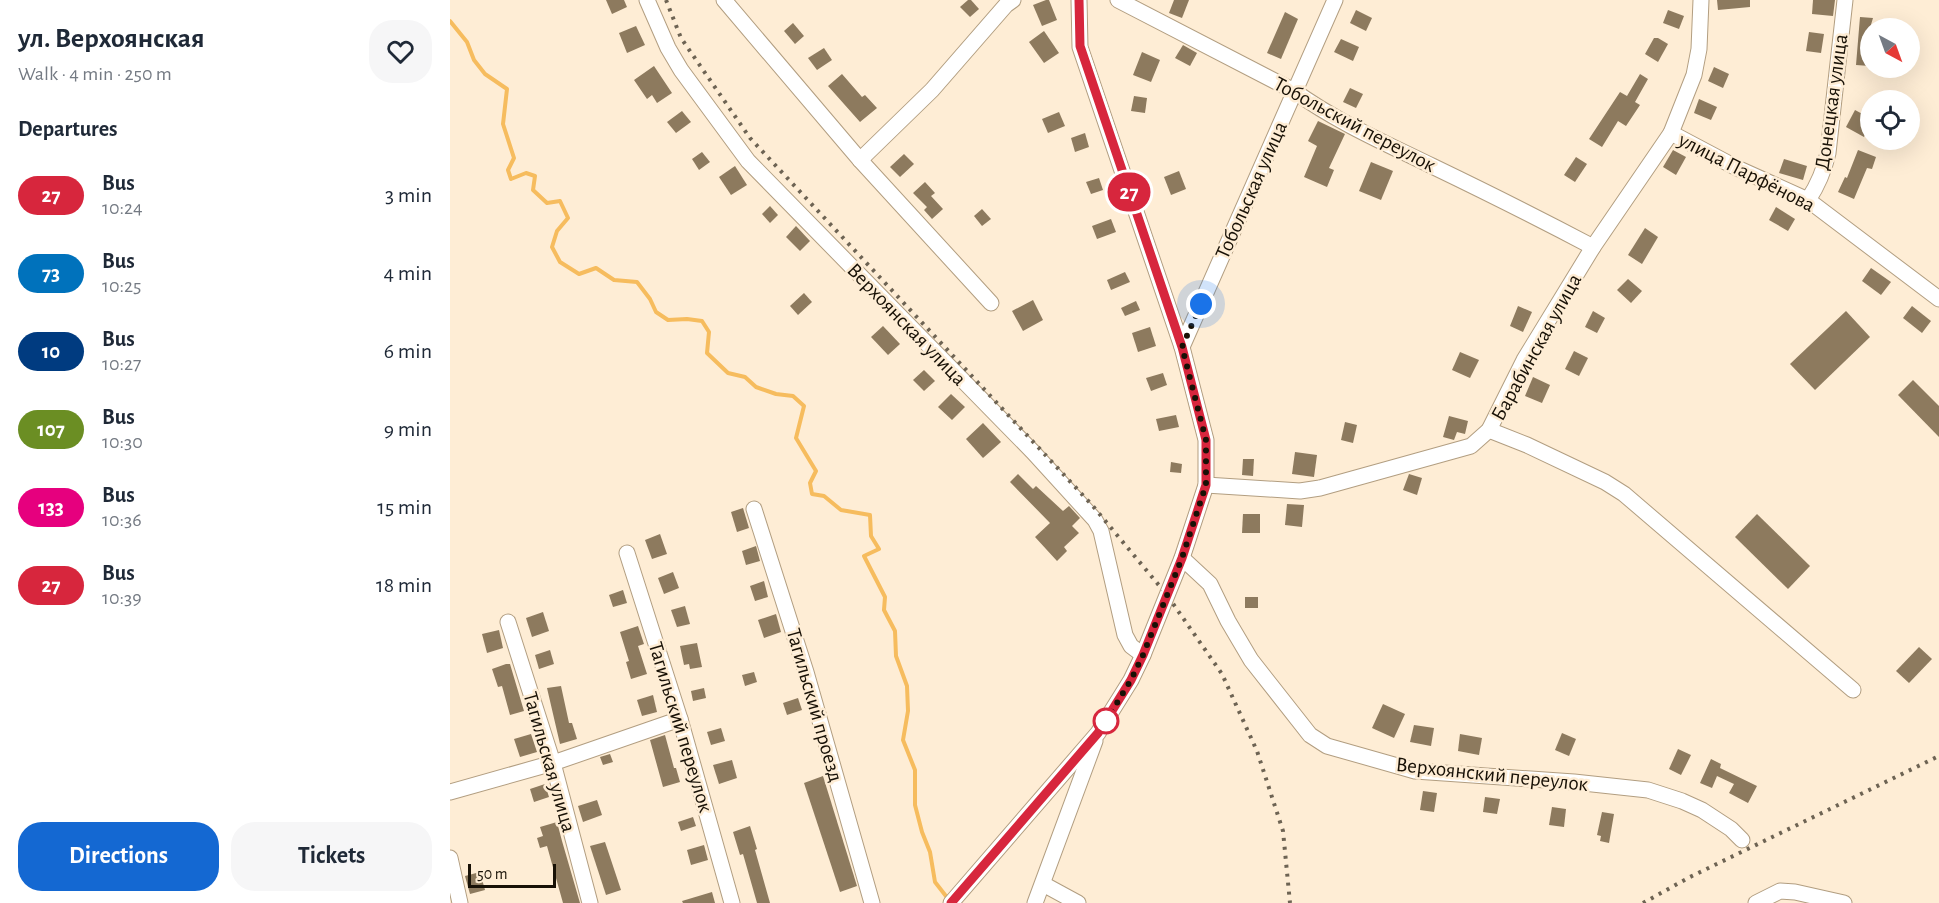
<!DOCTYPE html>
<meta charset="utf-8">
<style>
:root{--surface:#fff;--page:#f6f6f7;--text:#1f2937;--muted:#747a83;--accent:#1468d2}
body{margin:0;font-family:"Alegreya Sans",sans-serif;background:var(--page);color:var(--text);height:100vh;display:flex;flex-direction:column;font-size:22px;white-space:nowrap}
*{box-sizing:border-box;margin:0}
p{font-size:20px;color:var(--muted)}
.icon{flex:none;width:33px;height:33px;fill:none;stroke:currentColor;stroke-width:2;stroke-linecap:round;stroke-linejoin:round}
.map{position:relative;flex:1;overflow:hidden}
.side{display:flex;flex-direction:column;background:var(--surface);width:450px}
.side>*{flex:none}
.badge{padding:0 12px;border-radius:20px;font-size:21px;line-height:39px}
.needle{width:39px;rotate:139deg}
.controls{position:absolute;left:1410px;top:18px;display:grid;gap:12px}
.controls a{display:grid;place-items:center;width:60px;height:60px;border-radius:50%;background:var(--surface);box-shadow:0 6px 24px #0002;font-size:30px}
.scale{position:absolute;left:18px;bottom:15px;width:88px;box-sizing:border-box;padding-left:6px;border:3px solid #181106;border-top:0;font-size:16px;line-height:21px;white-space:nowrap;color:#181106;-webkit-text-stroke:4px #feedd5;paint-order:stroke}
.you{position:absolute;width:30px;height:30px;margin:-15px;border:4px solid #fff;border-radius:50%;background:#1a73e8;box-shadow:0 0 0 9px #1a73e833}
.map>.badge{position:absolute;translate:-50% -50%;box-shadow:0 0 0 3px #fff}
h2{padding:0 18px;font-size:22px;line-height:54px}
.round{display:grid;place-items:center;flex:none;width:63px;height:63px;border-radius:24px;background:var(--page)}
.head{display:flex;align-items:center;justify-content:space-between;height:102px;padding:0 18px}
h1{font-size:28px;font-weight:600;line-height:45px}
.primary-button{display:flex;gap:12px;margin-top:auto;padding:12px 18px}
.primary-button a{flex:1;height:69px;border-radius:24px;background:var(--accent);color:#fff;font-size:24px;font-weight:600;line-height:69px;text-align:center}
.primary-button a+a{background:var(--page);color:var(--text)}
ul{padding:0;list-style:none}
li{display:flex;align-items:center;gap:18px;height:78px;padding:0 18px}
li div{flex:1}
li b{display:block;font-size:22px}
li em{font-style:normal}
li .badge{min-width:66px;font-weight:700;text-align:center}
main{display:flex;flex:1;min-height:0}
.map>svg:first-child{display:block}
</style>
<main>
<section class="side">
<div class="head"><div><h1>ул. Верхоянская</h1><p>Walk · 4 min · 250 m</p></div><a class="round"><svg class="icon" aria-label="heart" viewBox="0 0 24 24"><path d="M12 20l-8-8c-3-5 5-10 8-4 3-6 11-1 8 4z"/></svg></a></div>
<h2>Departures</h2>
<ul>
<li><span class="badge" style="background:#d7263d;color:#fff">27</span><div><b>Bus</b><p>10:24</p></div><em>3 min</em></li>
<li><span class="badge" style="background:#0072bc;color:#fff">73</span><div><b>Bus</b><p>10:25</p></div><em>4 min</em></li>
<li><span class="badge" style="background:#003b80;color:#fff">10</span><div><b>Bus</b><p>10:27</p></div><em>6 min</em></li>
<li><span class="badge" style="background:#6b8e23;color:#fff">107</span><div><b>Bus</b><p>10:30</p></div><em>9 min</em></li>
<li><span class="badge" style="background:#e6007e;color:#fff">133</span><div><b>Bus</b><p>10:36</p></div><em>15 min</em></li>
<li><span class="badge" style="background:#d7263d;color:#fff">27</span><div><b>Bus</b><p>10:39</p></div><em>18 min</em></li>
</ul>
<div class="primary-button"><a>Directions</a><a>Tickets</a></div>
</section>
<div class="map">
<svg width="1489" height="903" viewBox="0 0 1489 903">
<rect width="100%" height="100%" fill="#feedd5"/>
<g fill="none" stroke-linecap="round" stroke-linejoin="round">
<polyline stroke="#f6bc5e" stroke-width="4" points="0,21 17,42 24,60 35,74 57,89 53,124 64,158 58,170 61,179 76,173 85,176 83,190 97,203 110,201 118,218 107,231 102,247 110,262 129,274 146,268 164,280 187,282 200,299 206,312 218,320 237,319 252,321 259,332 257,353 278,373 295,377 306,387 326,394 343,396 354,406 346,438 366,471 360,483 362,494 374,496 391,510 420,515 421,536 429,549 414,556 435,597 434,610 445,631 446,656 457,686 458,711 453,740 465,770 465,805 472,832 480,852 485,882 499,900"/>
</g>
<g fill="#8d7a5e">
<polygon points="156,0 174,0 177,7 162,14"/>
<polygon points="518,0 521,0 529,9 520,17 510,7"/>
<polygon points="596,0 599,0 607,20 592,26 583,5"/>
<polygon points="724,0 739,0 732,18 719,13"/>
<polygon points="1267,0 1300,0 1300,7 1268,10"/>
<polygon points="1363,0 1385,0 1383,16 1362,14"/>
<polygon points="906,10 922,18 916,31 900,23"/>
<polygon points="1218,10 1234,16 1229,29 1213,23"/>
<polygon points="835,12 848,19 831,59 817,53"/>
<polygon points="1410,17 1423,18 1420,28 1420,66 1406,65"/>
<polygon points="343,23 354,36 345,44 334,31"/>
<polygon points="186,26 195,45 177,53 169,33"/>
<polygon points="594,31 609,53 594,63 579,42"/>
<polygon points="1359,32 1374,34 1371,53 1356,51"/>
<polygon points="1204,38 1208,38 1218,44 1208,62 1195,54"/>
<polygon points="891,39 909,47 903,61 884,52"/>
<polygon points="733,45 747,53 740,66 725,58"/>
<polygon points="374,48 382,60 367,70 358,58"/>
<polygon points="692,52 710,60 701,82 683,75"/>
<polygon points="204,66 222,93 207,103 202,95 197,99 184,80"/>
<polygon points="1264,67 1279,74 1273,88 1258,81"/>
<polygon points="392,74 412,97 415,95 427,108 410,122 378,86"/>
<polygon points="1190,74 1198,79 1185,102 1190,105 1176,126 1168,121 1152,147 1139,139 1170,92 1177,96"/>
<polygon points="900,88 913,94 906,108 893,102"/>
<polygon points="684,96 697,98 695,113 681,111"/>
<polygon points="1249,99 1267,107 1261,120 1244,113"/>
<polygon points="1405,110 1420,118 1420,124 1414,137 1396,127"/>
<polygon points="232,111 241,122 226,133 217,122"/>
<polygon points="609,112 615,126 598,133 592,119"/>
<polygon points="868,121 895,134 879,168 884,170 877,187 854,177 867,146 858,141"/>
<polygon points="635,133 639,147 625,152 621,138"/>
<polygon points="1223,150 1236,157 1226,175 1213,167"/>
<polygon points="1408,150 1426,157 1422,169 1417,168 1404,199 1388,192 1395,177 1397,178"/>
<polygon points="252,152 260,162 249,170 242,159"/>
<polygon points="454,154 464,164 450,177 440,167"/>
<polygon points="1126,157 1137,164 1125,182 1114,175"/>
<polygon points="1334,159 1357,166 1353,180 1329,173"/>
<polygon points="921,162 943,171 931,200 909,191"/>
<polygon points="285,166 297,185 281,195 269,177"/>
<polygon points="729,171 736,189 721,195 714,177"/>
<polygon points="649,178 653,190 641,194 636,182"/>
<polygon points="475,182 485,193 481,196 493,209 482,219 474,210 477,207 463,193"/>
<polygon points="320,206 328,215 320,223 312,214"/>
<polygon points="1326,207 1345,219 1338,231 1319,220"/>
<polygon points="532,209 541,219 532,226 524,216"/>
<polygon points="661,219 666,232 647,239 642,226"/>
<polygon points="346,226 360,241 350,251 336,237"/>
<polygon points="1195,228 1208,237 1192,264 1178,255"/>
<polygon points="1421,268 1441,282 1431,295 1412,281"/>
<polygon points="675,272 680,282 661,290 657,280"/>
<polygon points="1178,279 1192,291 1181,303 1167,290"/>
<polygon points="354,293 362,302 348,315 340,306"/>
<polygon points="583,300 593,320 573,331 562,311"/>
<polygon points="686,301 690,310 675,316 671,308"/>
<polygon points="1068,306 1082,312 1073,332 1060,326"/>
<polygon points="1462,306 1481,321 1472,333 1453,318"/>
<polygon points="1143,311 1155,318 1147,333 1135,327"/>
<polygon points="1396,311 1420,337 1365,390 1340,364"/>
<polygon points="433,326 450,344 438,355 421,337"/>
<polygon points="700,327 706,346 688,352 682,333"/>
<polygon points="1124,351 1138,358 1129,376 1115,369"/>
<polygon points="1010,352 1029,360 1020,378 1002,370"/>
<polygon points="474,370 485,381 474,391 463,380"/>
<polygon points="713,373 717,385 701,391 696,378"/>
<polygon points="1083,377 1100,385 1092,403 1075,396"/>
<polygon points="1463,380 1489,406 1489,437 1448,395"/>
<polygon points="501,394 515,407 502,420 488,407"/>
<polygon points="726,415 729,427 709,431 706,419"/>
<polygon points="999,416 1018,421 1015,434 1007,432 1004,440 993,437"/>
<polygon points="895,422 907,425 903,443 891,440"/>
<polygon points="533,423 551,442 533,458 516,439"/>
<polygon points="845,452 867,455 864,477 842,474"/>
<polygon points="793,459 804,459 803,476 792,475"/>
<polygon points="721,462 732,464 731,473 720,472"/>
<polygon points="568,474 583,489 586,486 613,511 619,506 630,518 622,526 629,533 614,547 617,551 607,561 585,537 600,523 560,482"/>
<polygon points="959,474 972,478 967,495 953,490"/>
<polygon points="837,504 854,505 852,527 835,525"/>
<polygon points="293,508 299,528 287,532 281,512"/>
<polygon points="793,514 810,514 810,533 792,533"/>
<polygon points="1307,514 1360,566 1338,589 1285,537"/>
<polygon points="210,534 217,554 202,559 195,540"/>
<polygon points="306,546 310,561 296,565 292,551"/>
<polygon points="223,572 229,588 214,594 208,578"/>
<polygon points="314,581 318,597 305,601 300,586"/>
<polygon points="173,590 177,603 163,607 159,595"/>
<rect x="795" y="597" width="13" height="11"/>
<polygon points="235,606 240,624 227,627 221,610"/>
<polygon points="93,612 99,631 82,637 76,618"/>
<polygon points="326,614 331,632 314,638 308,620"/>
<polygon points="188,626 194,644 188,646 197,674 181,679 176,662 179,661 170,632"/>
<polygon points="49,630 53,648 37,653 32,634"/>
<polygon points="247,643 252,667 240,669 239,664 234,665 230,646"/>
<polygon points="1469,647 1482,659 1459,683 1446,671"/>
<polygon points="100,650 104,664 89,669 85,655"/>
<polygon points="56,664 60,664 74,711 60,715 52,686 48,687 42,669"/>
<polygon points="304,672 307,682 295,686 292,675"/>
<polygon points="111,686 119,723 122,723 127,739 110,744 97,688"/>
<polygon points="254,688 256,698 243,701 241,691"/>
<polygon points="203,695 207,712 192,716 187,700"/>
<polygon points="348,698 352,710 337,715 333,703"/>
<polygon points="933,704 955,714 944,738 922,728"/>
<polygon points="964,725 984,728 981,746 960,742"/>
<polygon points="271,728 275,741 261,745 257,732"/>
<polygon points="1112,733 1126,739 1119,756 1105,750"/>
<polygon points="81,734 87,752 70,757 64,739"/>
<polygon points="1010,734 1032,738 1029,755 1008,751"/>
<polygon points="215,735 224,768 226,768 230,782 213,787 200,740"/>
<polygon points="1228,749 1241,755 1231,775 1219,769"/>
<polygon points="160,754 163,762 153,765 150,757"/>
<polygon points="1261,759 1271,764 1270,768 1307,786 1298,803 1279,793 1284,784 1267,776 1262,788 1250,783"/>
<polygon points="282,760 287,778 269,784 263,765"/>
<polygon points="373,776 407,886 390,892 354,783"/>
<polygon points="95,784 99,797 84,802 80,789"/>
<polygon points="973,791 987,793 984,812 970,810"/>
<polygon points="1035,797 1050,799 1047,814 1033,812"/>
<polygon points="147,800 152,815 133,822 128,806"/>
<polygon points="1102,807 1116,809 1114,827 1099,825"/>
<polygon points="1152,812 1164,814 1159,843 1150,841 1151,836 1147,835"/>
<polygon points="243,817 246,826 231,831 228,822"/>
<polygon points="107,822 112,841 130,903 113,903 97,846 90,848 87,838 93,836 90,827"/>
<polygon points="300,826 307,849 305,850 320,903 307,903 293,854 290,855 283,832"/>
<polygon points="155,842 171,890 156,895 140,846"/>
<polygon points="254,845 258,860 241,865 237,850"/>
<polygon points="30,872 35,890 20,894 15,876"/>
<polygon points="262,892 265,903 233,903 232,901"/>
</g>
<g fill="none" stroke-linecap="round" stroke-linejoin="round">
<defs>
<g id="minor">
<polyline points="197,0 218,48 231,70 298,161 583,452 645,520 651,531 675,635 681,646 693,655"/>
<polyline points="274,0 410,160 541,303"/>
<path d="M668,0L844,91C887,122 935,143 982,166C1036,192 1090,219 1143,247"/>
<polyline points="1221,133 1287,168 1358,200 1489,299"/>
<polyline points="410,160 482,90 556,5 563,0"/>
<path d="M1358,200C1368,185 1374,171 1378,153L1395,0"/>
<polyline points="732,347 885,0"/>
<polyline points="1039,430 1077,445 1155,482 1174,494 1403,690"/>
<polyline points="756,485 850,491 870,488 1021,446 1039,430 1074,360 1143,247 1221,133 1244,75 1249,49 1251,0"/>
<polyline points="304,509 356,672 422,903"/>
<polyline points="177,553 230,719 282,903"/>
<polyline points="732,558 760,584 778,621 801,660 860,735 877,746 965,771 1124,782 1198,790 1232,801 1252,810 1281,829 1292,840"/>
<polyline points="58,622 103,763 140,903"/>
<polyline points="0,792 103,763 230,719"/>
<polyline points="0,858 10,903"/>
<polyline points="593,884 628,903"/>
<polyline points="501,903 648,733 681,680 693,655 732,558 756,485 756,440 732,347 630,47 629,0"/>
<polyline points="585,903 645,741"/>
<polyline points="1306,903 1330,891 1345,892 1394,903"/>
</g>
</defs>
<use href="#minor" stroke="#b29e81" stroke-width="17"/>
<use href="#minor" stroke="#fff" stroke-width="15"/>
<g stroke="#6d6353" stroke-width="4" stroke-dasharray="3 6" stroke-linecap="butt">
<polyline points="216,0 231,38 300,138 642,505 717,595 772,674 807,751 833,831 840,903"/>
<polyline points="1193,903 1240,877 1489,756"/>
</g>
</g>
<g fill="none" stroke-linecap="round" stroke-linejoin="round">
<defs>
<polyline id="line" points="501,903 648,733 681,680 693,655 732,558 756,485 756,440 732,347 630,46 629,0"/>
</defs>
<use href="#line" stroke="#fff" stroke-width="14"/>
<use href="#line" stroke="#d7263d" stroke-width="9"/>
<polyline stroke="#181106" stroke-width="6" stroke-dasharray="0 10.8" points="656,721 681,680 693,655 732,558 756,485 756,440 732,347 751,304"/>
</g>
<circle fill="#fff" stroke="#d7263d" stroke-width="3" cx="656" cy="721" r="12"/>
<g text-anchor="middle" stroke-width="5" stroke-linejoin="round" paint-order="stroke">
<g font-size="21" fill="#181106" stroke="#feedd5">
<text transform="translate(1381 102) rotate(-82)" y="7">Донецкая улица</text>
<text transform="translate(905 124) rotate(28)" y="7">Тобольский переулок</text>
<text transform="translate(1297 172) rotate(27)" y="7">улица Парфёнова</text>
<text transform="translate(801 190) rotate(-66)" y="7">Тобольская улица</text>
<text transform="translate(457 324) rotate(46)" y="7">Верхоянская улица</text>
<text transform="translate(1086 347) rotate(-61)" y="7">Барабинская улица</text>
<text transform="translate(365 705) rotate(74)" y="7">Тагильский проезд</text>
<text transform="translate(231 727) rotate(73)" y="7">Тагильский переулок</text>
<text transform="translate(100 762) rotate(74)" y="7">Тагильская улица</text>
<text transform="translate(1042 774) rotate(6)" y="7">Верхоянский переулок</text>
</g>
</g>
</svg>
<div class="controls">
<a><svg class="needle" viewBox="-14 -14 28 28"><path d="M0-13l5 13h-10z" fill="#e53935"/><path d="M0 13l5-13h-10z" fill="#747a83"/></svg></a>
<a><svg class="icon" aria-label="locate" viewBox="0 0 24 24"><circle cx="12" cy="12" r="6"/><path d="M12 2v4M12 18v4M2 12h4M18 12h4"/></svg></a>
</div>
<div class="scale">50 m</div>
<div class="you" style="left:751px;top:304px"></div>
<b class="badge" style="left:679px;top:192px;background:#d7263d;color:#fff">27</b>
</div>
</main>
